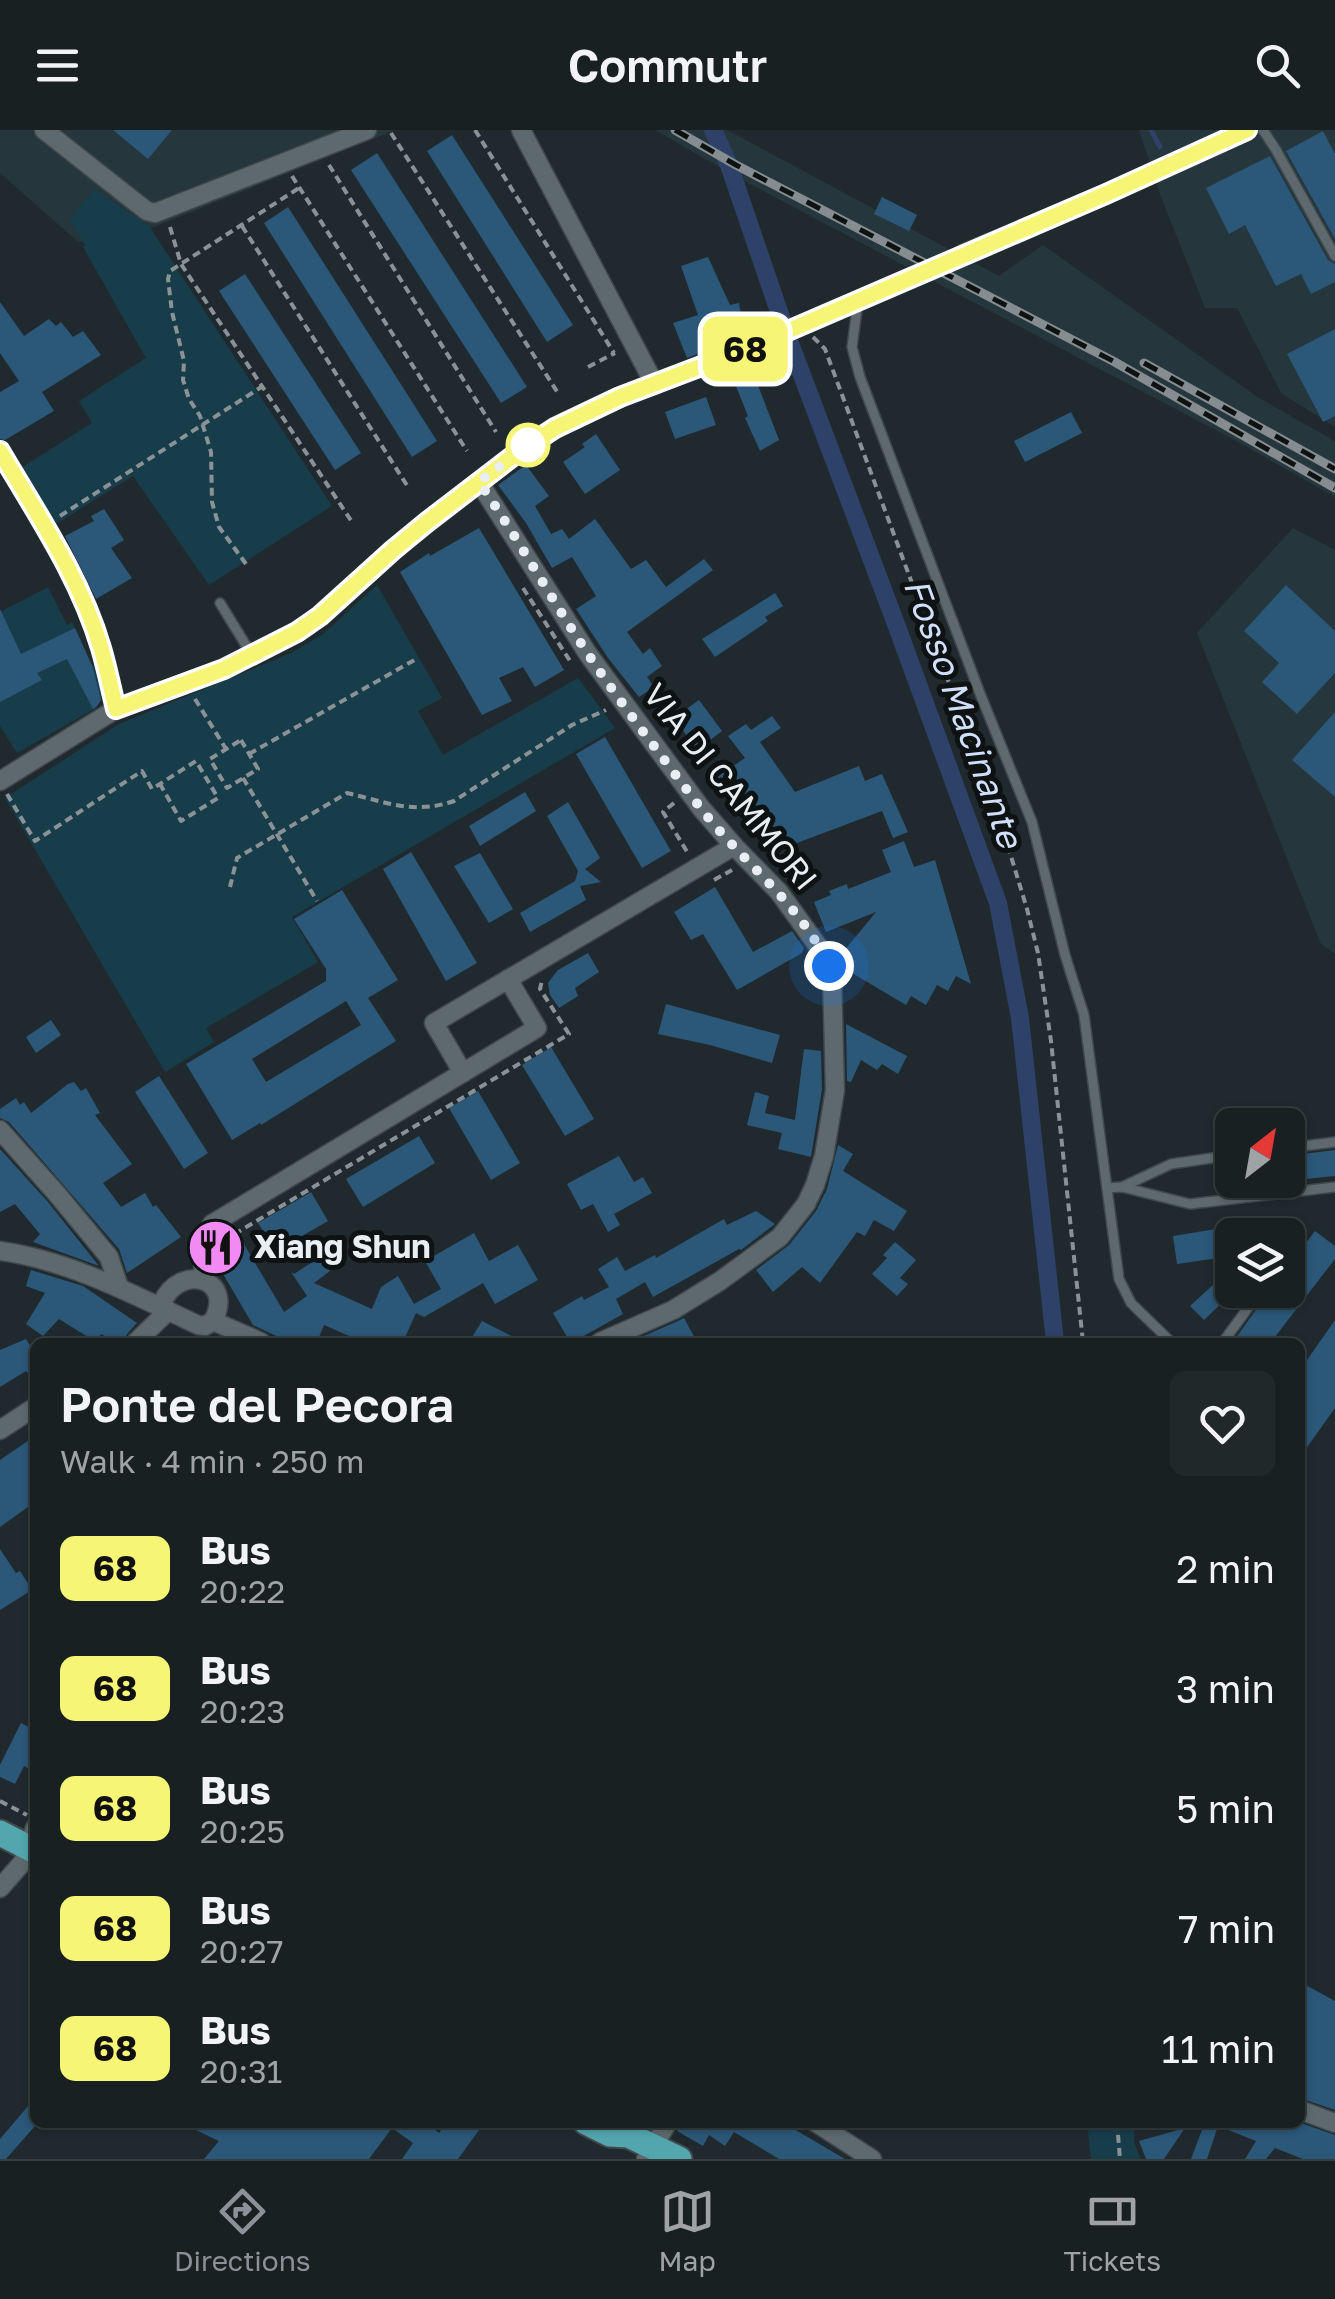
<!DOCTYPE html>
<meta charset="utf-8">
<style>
:root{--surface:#182022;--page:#21282a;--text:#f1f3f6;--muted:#9fa3a5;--line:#363e40;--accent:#8c9099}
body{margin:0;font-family:"Golos Text",sans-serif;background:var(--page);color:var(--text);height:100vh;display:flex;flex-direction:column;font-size:38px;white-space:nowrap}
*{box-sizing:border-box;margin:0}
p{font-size:32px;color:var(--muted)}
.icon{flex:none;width:55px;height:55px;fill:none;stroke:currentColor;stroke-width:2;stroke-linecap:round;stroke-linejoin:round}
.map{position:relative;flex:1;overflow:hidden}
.sheet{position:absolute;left:30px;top:1208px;width:1275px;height:790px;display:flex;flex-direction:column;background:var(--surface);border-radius:15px;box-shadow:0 2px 8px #0004,0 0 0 2px var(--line)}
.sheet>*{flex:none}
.badge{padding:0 20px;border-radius:15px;font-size:35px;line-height:65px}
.needle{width:65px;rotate:31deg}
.controls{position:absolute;left:1215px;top:978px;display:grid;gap:20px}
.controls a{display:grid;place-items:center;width:90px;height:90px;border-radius:15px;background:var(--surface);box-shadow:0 2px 8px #0004,0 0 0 2px var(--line);font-size:50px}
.you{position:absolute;width:50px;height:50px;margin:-25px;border:8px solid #fff;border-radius:50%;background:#1a73e8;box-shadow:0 0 0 15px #1a73e833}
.map>.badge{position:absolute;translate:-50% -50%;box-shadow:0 0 0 5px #fff}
.round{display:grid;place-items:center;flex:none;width:105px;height:105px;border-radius:15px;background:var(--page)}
.summary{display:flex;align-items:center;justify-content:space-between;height:170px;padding:0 30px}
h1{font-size:48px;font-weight:600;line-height:75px}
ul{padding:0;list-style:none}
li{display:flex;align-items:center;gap:30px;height:120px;padding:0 30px}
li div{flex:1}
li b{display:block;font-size:38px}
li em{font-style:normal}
li .badge{min-width:110px;font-weight:700;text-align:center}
header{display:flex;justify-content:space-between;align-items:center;height:130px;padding:0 30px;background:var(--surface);font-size:45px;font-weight:600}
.tabs{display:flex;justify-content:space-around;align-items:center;height:140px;border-top:2px solid var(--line);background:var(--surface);font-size:28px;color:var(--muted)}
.tabs a{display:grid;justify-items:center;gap:5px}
.tabs .on{color:var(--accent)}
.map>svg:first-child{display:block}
</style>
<header><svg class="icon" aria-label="menu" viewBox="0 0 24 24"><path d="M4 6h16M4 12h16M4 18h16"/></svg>Commutr<svg class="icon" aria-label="search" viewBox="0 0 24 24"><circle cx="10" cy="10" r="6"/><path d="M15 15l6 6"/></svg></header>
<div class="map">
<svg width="1335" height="2029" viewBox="0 0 1335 2029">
<rect width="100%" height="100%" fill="#202a2e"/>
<g fill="#25363c">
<polygon points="0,0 395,0 149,99 78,112 0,43"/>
<polygon points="655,0 727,0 999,146 1043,115 1259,268 1335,311 1335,367 1238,312 731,44"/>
<polygon points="1139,0 1335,0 1335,297 1281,263 1237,178 1205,178 1161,67"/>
<polygon points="1293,398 1335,420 1335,824 1321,814 1197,503"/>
</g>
<g fill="#183d4a">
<polygon points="94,59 149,96 332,376 209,455 133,346 56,394 21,338 92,293 79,271 146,228 83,117 85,115 70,89"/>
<polygon points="377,455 442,568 418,581 443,625 578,548 615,598 292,787 318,832 206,898 214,912 165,942 5,668 119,594 291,523 322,505"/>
<polygon points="48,457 67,495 72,492 92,535 96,534 102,546 100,549 104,561 96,578 17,623 0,596 0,482"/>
<polygon points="1087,1993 1134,1993 1134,2013 1141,2029 1091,2029"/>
</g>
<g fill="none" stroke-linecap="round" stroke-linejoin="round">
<polyline stroke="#2e4169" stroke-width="5" points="1151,0 1160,17"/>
<polyline stroke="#2e4169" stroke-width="18" points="713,0 729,35 788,208 896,494 998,773 1020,888 1055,1212"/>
</g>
<g fill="#2b5779" fill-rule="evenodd">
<polygon points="113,0 172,0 148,29"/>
<polygon points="1323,1 1335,24 1335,109 1286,21"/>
<polygon points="452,5 573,195 547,212 427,21"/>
<polygon points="377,23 527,257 501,273 351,40"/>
<polygon points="1270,26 1328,130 1335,134 1335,152 1311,164 1301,144 1276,156 1245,95 1229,104 1206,58"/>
<polygon points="882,67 917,85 909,101 874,84"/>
<polygon points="288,77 437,311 412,327 264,93"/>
<polygon points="708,127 730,175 739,173 745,206 687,228 673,193 698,185 681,136"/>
<polygon points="245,144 361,323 335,340 219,161"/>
<polygon points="0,172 24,206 49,189 56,196 61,192 73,207 83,201 101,225 42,262 54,281 5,310 0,309 0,262 19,251 0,223"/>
<polygon points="1335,199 1335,286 1323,292 1287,224"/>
<polygon points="749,232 779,310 760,321 745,288 748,286 729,239"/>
<polygon points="706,267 716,295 675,309 665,282"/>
<polygon points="1071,282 1082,303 1025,332 1014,311"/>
<polygon points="596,304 620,340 585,364 563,332 585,317 582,314"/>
<polygon points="526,335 549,366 535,376 551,404 562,399 569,409 595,389 631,439 646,430 666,457 704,429 713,440 627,502 643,524 650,518 662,536 647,547 654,557 639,567 608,528 576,479 596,466 572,427 552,438 526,393 498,355"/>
<polygon points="104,379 124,410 111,418 132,448 96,469 65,406 94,391 91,386"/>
<polygon points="479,398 564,540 535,557 523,537 499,548 512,571 482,585 400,442 429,423 430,426"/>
<polygon points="1286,455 1335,501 1335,543 1297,584 1262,552 1279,533 1244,501"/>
<polygon points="775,463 783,476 765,487 768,491 715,527 702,509"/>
<polygon points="0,479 21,524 75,498 93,538 101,570 97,576 93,579 67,529 37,543 42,550 0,572"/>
<polygon points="699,570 722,601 697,620 674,588"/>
<polygon points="1335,582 1335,667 1292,630"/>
<polygon points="772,586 781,598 760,612 795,662 859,636 865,651 882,644 908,702 893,708 882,681 773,722 761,690 744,697 734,670 717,647 745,628 728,606 746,594 751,600"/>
<polygon points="605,607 671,721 642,738 576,624"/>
<polygon points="525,662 536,681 480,716 469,696"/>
<polygon points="568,672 600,728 585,739 601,752 580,756 586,770 530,802 520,783 575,751 578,741 547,686"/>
<polygon points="904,711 914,737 935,730 971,854 956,846 948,861 937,855 926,875 911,866 906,875 842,837 839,827 876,782 826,802 814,772 831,765 829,761 847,754 848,759 891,742 882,720"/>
<polygon points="411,722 477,833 446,851 383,739"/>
<polygon points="480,723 513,779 489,793 454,736"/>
<polygon points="715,757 753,822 792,801 804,818 802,823 737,860 703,804 691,810 674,782"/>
<path d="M342,760L398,850L368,868L396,911L261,995L260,993L232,1010L186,934L326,851V839L294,789ZM346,871L361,895L266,952L252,929Z"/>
<polygon points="588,823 599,842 575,858 578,866 559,878 550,865 548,853 558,840"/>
<polygon points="666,874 780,905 772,933 710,915 658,904"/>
<polygon points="51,890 61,905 36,923 26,907"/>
<polygon points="846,894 907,926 898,944 882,934 877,940 861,930 851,952 847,951"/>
<polygon points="551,917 594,989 565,1006 522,935"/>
<polygon points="804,919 821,921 822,959 811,1027 778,1019 782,1003 747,995 755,962 769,966 765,983 795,990"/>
<polygon points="159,946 208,1023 184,1039 135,962"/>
<polygon points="74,952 81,961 86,958 100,983 95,985 132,1034 103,1053 121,1077 145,1063 153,1077 156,1075 181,1107 127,1143 119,1119 9,992 0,988 0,979 16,968 20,975 24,972 31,983 68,954"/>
<polygon points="478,961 520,1033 491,1050 449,978"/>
<polygon points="419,1006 435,1033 363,1077 346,1049"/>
<polygon points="838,1015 853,1024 843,1041 907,1081 894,1101 874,1090 865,1106 857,1102 820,1153 802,1137 773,1162 756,1140 789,1115 816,1081 827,1059"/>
<polygon points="0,1019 48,1072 99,1136 33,1112 40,1104 15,1074 0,1082"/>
<polygon points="1335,1020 1335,1046 1306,1049 1303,1024"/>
<polygon points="619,1026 634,1052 643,1047 652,1063 614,1084 620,1095 608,1102 593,1074 581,1080 567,1054"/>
<polygon points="311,1062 328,1091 276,1121 258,1093"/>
<polygon points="756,1081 775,1094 741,1120 739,1119 653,1167 645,1152 616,1169 623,1184 573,1212 570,1212 553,1183 582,1166 584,1170 609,1157 598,1139 617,1127 625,1141 655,1125 656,1128 724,1089 727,1095"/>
<polygon points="1222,1098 1224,1110 1232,1108 1232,1126 1177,1134 1173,1106"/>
<polygon points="1315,1101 1335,1116 1335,1129 1271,1212 1233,1212 1270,1160 1288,1160 1288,1137"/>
<polygon points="474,1103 489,1131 518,1115 538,1150 495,1174 483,1153 424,1187 416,1183 403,1212 363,1212 324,1195 317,1212 289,1212 253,1195 216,1132 216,1117 238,1104 284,1182 307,1166 291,1142 294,1144 320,1127 330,1141 314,1153 372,1179 381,1157 398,1146 414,1174 441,1159 425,1131"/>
<polygon points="895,1112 916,1130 900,1148 908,1154 897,1166 872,1144 887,1128 883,1125"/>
<polygon points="31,1140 83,1156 137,1193 127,1204 124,1212 116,1212 101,1204 96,1212 59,1189 43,1206 26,1194 45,1163 26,1156"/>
<polygon points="1213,1155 1226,1169 1204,1190 1190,1176"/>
<polygon points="684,1188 697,1212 630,1212 678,1191"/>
<polygon points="1335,1190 1335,1278 1300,1327 1300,1240"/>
<polygon points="482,1191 523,1212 469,1212"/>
<polygon points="26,1209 35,1224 35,1251 26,1241 0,1257 0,1220"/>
<polygon points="35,1306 35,1372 0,1397 0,1330"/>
<polygon points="0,1419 16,1443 20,1441 32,1460 0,1480"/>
<polygon points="21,1593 35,1600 35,1642 24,1636 15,1654 0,1647 0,1635"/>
<polygon points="1300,1852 1335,1871 1335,1980 1300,1968 1300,1946 1307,1930 1300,1927"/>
<polygon points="35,1968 35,1996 6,2029 0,2029 0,2009"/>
<polygon points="179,1992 425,1992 439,2003 447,1992 485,1992 458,2029 402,2029 413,2013 392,1998 369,2029 204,2029 219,2011"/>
<polygon points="680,1992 782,1992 845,2029 779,2029 734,2002 725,2016 709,2005 703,2016 677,2001"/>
<polygon points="1205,1992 1298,1992 1335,2005 1335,2029 1303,2029 1275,2018 1266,2029 1245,2029 1256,2011 1218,1996 1207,2029 1191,2029"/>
<polygon points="1185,1998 1164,2029 1146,2029 1139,2011"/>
</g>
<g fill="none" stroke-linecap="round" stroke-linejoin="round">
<polyline stroke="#3e474b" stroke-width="18" stroke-dasharray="18 9" stroke-linecap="butt" points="911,147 963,124"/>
<defs>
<g id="service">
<polyline points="1263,0 1276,20 1335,126"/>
<polyline points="858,172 852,217 860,247 981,566 1032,692 1065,825 1084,885 1119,1149 1131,1173 1171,1212"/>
<polyline points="220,473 252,525"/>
<polyline points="1288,1018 1335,1012"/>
<polyline points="1122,1057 1171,1034 1232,1025"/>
<polyline points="1107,1058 1122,1057 1190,1074 1335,1057"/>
<polyline points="1288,1124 1298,1110"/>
<polyline points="1223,1212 1261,1160"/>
</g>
<g id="minor">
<polyline points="44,0 134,71 147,81 155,83 367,0"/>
<polyline points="521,0 655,255"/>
<polyline points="963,124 1107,64 1247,0"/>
<path d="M0,321C37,384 80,447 101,518C107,538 111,559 116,579"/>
<polyline points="479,352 588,524 701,678 734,716 779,762 823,823 832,847 835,960 824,1026 815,1055 806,1074 780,1107 720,1151 673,1180 600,1212"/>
<polyline points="0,651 116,579 224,539 308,495 393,420 517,323 555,297 608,272 747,219 911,147"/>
<polyline points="463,943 434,893 734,716"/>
<polyline points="0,1000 57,1064 109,1127 119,1157"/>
<path d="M0,1121C71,1131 134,1165 198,1195L205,1196L213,1191L261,1212"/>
<polyline points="203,1150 204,1108 212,1094 537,898 508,849"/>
<path d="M168,1181L162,1173C180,1132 236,1148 213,1191"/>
<polyline points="136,1212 168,1181"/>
<polyline points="0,1300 35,1277"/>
<polyline points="0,1758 23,1732 35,1698"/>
<polyline points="1300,1980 1335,1993"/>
<polyline points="815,1992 872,2029"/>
<polyline points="646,2029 668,1992"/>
</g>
<g id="primary">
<polyline points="0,1703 35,1721"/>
<polyline points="586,1992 610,2004 628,2005 679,2029"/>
</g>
</defs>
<use href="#service" stroke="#3f484b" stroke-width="12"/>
<use href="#minor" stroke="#3f484b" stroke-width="21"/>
<use href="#primary" stroke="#3f484b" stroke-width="29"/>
<g stroke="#8a9296" stroke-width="4" stroke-dasharray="8 5" stroke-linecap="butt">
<polyline points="475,0 614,223"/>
<polyline points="391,3 558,263"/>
<polyline points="329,35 496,302"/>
<polyline points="292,46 467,321"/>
<polyline points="242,96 408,357"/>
<polyline points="170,97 181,134 352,392"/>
<polyline points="813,207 825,219 1000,690 1027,779 1038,823 1051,911 1083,1212"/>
<polyline points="588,237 615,223"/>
<polyline points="60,386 263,256"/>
<polyline points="246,434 219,397 212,372 211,322 200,286 189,269 183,250 184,231 172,182 168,149 170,141 299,58"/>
<polyline points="523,458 572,534"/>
<polyline points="195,569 226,619"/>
<polygon points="241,610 258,639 227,658 210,629"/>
<polyline points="249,624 418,528"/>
<polyline points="243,648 317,771"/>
<polyline points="7,664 35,711 142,641 152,659 196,631 218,668 181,691 160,654"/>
<polyline points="674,673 663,682 689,725"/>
<polyline points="714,750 732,740"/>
<path d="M230,757L237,728L347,663C386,672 414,685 454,671L572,595L606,580"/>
<polyline points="223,1111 569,904 540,859 542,850"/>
<polyline points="0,1671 27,1685"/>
<polyline points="1117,1992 1120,2029"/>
</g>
<use href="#service" stroke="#5e696d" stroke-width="9"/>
<use href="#minor" stroke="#5e696d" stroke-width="18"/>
<use href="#primary" stroke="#53a6ad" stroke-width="25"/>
<defs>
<g id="rail">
<polyline points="675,0 736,35 1113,231 1335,358"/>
<polyline points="1144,233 1335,339"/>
</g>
</defs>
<use href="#rail" stroke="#858d91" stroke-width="9"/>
<use href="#rail" stroke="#0e1213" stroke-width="5" stroke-dasharray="15" stroke-linecap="butt"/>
</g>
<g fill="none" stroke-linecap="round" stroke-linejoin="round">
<defs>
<path id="line" d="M0,321C37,384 80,447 101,518C107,538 111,559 116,579L224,539L297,502L320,486L393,420L427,392L517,323L555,298L620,267L746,219L1106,64L1247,0"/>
</defs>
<use href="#line" stroke="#fff" stroke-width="22"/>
<use href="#line" stroke="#f6f576" stroke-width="15"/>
<path stroke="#e8eef1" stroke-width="10" stroke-dasharray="0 18" d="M528,315L479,352C517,407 549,465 586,521C621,574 661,625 699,676C741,731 800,773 829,836"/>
</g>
<defs>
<symbol id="restaurant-disc" viewBox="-11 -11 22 22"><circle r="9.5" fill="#f28af3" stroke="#0e1213"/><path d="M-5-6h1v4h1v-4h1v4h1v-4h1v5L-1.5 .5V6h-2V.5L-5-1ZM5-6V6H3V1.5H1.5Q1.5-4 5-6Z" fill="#111"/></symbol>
</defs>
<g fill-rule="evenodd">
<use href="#restaurant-disc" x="184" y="1086" width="63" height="63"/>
</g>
<circle fill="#fff" stroke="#f6f576" stroke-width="5" cx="528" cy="315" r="20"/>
<g text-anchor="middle" stroke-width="10" stroke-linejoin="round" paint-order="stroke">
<g font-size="32" fill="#e8eef1" stroke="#0e1213">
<text transform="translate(730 657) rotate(51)" y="11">VIA DI CAMMORI</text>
</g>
<g font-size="32" font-weight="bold" fill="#e8eef1" stroke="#0e1213" text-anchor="start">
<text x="254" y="1128">Xiang Shun</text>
</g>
<g font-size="35" font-style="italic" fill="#d1dffb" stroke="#0e1213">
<text transform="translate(963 583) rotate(70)" y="12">Fosso Macinante</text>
</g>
</g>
</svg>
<div class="controls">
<a><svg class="needle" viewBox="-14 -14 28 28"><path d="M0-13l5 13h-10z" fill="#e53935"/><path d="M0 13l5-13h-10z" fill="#9fa3a5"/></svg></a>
<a><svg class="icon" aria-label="layers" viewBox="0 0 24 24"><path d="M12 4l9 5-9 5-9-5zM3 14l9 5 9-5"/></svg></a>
</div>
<div class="you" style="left:829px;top:836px"></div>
<b class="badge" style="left:745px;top:219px;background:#f6f576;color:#111">68</b>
<section class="sheet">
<div class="summary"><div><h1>Ponte del Pecora</h1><p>Walk · 4 min · 250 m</p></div><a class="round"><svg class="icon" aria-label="heart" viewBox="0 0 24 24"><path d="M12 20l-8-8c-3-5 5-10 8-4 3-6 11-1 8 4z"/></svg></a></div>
<ul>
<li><span class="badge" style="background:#f6f576;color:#111">68</span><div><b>Bus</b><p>20:22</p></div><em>2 min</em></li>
<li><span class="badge" style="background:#f6f576;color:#111">68</span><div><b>Bus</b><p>20:23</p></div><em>3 min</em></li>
<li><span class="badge" style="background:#f6f576;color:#111">68</span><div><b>Bus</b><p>20:25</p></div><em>5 min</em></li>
<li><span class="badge" style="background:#f6f576;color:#111">68</span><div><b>Bus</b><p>20:27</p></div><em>7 min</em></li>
<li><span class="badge" style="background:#f6f576;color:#111">68</span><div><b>Bus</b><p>20:31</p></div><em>11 min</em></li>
</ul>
</section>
</div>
<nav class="tabs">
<a class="on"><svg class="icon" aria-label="directions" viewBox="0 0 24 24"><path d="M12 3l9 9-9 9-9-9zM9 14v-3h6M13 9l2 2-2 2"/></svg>Directions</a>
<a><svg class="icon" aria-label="map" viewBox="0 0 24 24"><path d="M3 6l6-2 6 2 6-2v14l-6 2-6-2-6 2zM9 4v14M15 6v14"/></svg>Map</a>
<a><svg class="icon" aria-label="tickets" viewBox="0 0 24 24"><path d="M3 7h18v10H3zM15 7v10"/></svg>Tickets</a>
</nav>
